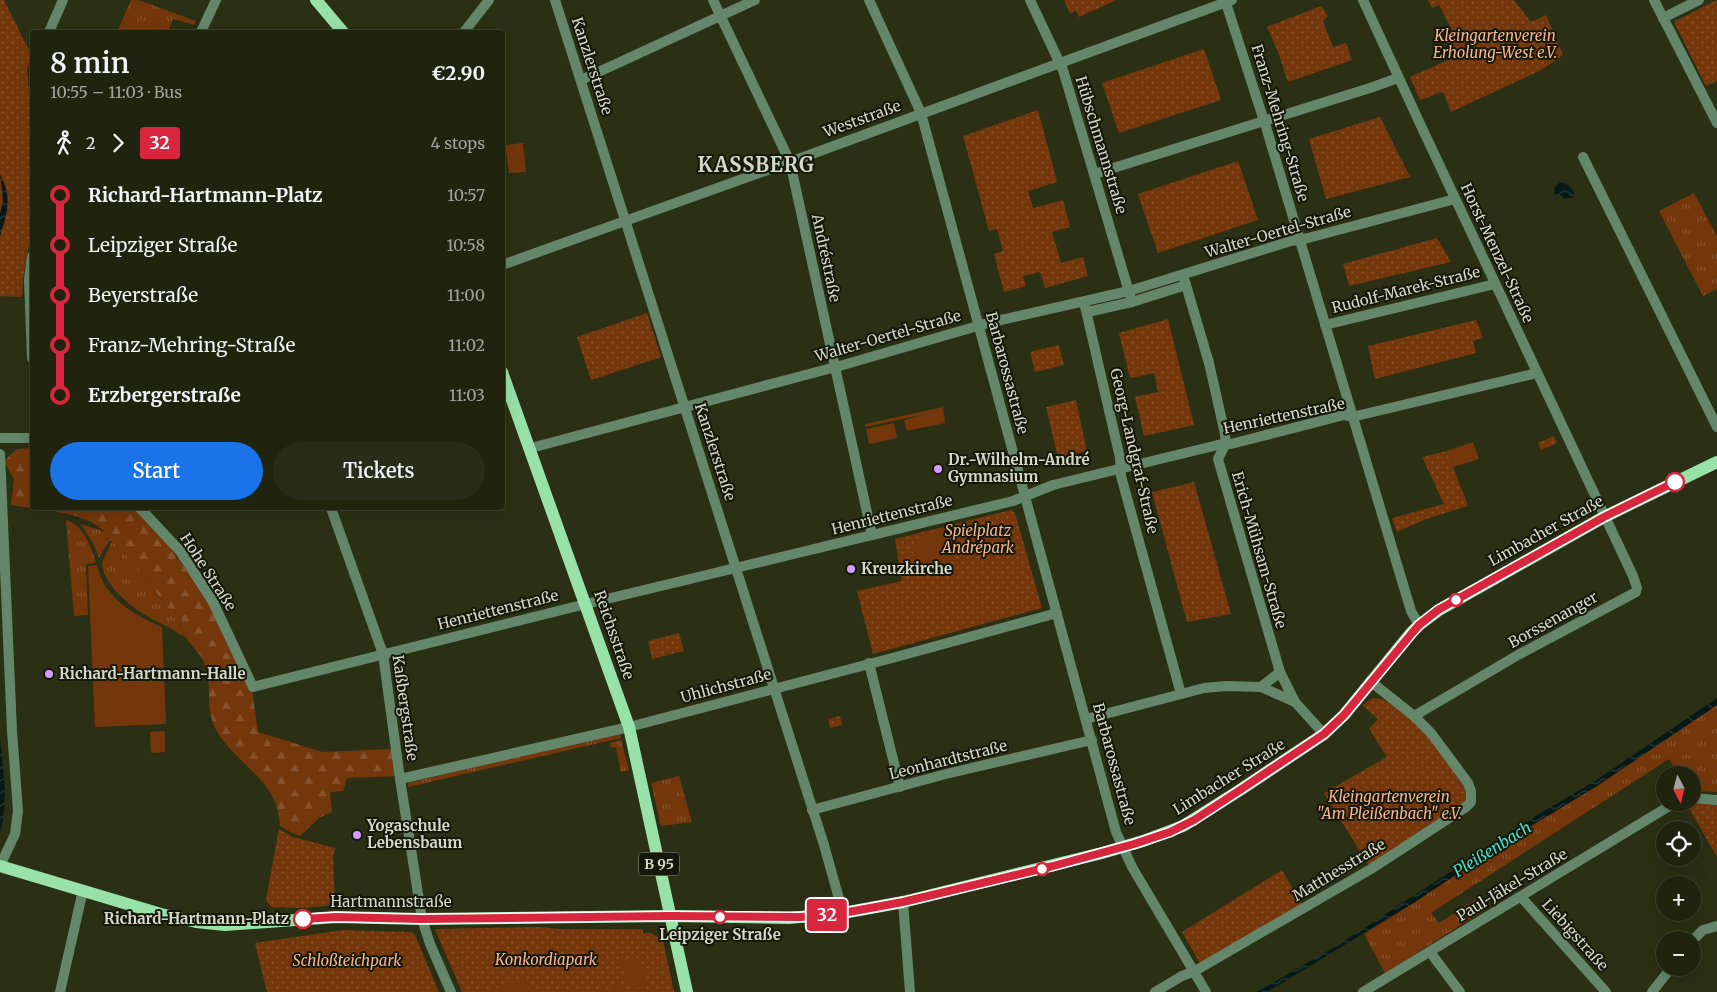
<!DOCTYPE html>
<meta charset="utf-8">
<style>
:root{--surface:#20240f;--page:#282c18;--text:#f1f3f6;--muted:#a2a49e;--line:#3d412f;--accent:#1a73e8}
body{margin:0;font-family:Merriweather,serif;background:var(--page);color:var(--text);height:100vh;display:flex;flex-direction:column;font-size:19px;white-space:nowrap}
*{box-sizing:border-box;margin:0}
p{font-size:16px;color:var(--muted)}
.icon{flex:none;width:28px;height:28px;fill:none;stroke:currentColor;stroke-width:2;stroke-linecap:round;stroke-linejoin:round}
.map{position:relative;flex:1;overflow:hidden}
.drawer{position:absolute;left:30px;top:30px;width:475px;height:480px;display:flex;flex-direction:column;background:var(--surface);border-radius:5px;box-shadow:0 5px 20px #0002,0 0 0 1px var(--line)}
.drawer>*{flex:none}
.badge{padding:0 10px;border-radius:4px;font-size:18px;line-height:32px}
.needle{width:32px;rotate:173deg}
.fabs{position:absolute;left:1656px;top:766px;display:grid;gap:10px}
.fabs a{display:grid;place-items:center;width:45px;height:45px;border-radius:50%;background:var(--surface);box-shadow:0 5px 20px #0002,0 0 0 1px var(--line);font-size:25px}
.map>.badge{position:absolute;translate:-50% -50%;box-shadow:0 0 0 2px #fff}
.legs{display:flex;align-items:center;gap:8px;height:55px;padding:0 20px;font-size:16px}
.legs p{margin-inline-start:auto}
.overview{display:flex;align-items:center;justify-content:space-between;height:85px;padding:0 20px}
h1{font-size:28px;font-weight:600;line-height:38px}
.button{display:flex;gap:10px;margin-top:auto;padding:10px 20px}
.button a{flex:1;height:58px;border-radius:30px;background:var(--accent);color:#fff;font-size:20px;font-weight:600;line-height:58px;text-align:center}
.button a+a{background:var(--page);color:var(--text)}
ul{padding:0 20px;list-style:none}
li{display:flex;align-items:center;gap:18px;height:50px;font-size:19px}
li i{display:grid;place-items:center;width:8px;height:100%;margin:0 6px;background:currentColor}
li i::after{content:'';width:12px;height:12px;margin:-6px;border:4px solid;border-radius:50%;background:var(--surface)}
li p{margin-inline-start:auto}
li:first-child i{background:linear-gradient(#0000 50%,currentColor 0)}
li:last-child i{background:linear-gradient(currentColor 50%,#0000 0)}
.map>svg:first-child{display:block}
</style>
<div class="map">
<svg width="1717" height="992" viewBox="0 0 1717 992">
<defs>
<pattern id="grass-tufts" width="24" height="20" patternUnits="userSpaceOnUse" patternTransform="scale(1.25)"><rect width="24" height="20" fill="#74370c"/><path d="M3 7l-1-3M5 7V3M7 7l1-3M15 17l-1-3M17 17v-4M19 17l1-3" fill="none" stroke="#87532e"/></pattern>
<pattern id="forest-firs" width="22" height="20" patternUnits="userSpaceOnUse" patternTransform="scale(1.25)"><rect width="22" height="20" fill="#74370c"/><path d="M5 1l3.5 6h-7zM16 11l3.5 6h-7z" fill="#87532e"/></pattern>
<pattern id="park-dots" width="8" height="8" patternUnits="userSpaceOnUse" patternTransform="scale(1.25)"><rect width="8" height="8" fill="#74370c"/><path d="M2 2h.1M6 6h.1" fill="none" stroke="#87532e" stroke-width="1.8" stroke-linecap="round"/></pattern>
<pattern id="water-waves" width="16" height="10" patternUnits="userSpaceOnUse" patternTransform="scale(1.25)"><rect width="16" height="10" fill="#071917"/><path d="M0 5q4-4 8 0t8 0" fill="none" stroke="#2a3a37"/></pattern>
</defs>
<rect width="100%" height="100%" fill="#2b3014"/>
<g fill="url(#grass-tufts)">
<polygon points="131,0 138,0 196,21 194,25 173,19 168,32 117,32"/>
<polygon points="1694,193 1717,236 1717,289 1703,296 1659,211"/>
<path d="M66,520C84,526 91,546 96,563L86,564L88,615L74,616Z"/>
<polygon points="81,524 105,532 108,536 106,538 109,541 99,558 94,545"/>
<path d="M113,540L141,572L167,607L182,618L180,624L184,637C170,626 153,621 139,611C124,601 102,581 102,562Z"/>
<polygon points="1717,705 1717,792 1693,791 1692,775 1679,775 1669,759 1431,913 1439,923 1478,898 1486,909 1385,973 1364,934 1521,832 1597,786"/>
<polygon points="619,732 621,738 408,787 408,783"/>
<polygon points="621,740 629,770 621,772 616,747 611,748 610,743"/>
<polygon points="679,776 692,822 661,826 651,783"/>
</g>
<path fill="url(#forest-firs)" d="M32,448V508H138L161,535L210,603L252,690L258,732L322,752L393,749L397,776L347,778L343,791L330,792L332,812L319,818L300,836L292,833L280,826C278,780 240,768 218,733C202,707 215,686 203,660C196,646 176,635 182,618L167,607L141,572L113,541H109C106,537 108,535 104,531C83,511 39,510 11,505L14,479L4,461L17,449Z"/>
<g fill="url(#park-dots)">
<polygon points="0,0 4,0 32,56 27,69 32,122 32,225 23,280 22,297 0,296"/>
<polygon points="1064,0 1116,0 1079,17 1076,11 1070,13"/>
<polygon points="1428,0 1514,0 1531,22 1546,15 1563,55 1541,70 1451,112 1443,92 1420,100 1410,77 1455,57 1446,36 1453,32 1439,5 1432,8"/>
<polygon points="1717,0 1717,81 1706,86 1675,24 1675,21"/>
<polygon points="1321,6 1328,16 1323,21 1333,47 1346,43 1352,60 1288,82 1278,52 1267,27"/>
<polygon points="1204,49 1221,100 1119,133 1102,83"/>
<polygon points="1038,110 1057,182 1028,191 1033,208 1063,200 1070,227 1052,232 1061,263 1083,257 1088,276 1045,288 1040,272 1023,276 1026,286 1004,292 994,254 1003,251 997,229 989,231 963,136"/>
<polygon points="1380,117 1410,177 1326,199 1309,139"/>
<polygon points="1238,161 1258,220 1158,253 1138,194"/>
<polygon points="1437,238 1451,262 1349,286 1343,264"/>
<polygon points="647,313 661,357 591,380 577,337"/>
<polygon points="1168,319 1194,425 1144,436 1135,397 1158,392 1154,373 1130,378 1119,333"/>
<polygon points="1476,320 1483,338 1473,341 1476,353 1375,379 1368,346"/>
<polygon points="1059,345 1064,365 1035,372 1030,352"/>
<polygon points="1076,400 1087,451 1058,458 1046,407"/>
<polygon points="1554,436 1557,443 1541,450 1538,443"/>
<polygon points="1447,451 1468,506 1426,519 1397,532 1392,518 1444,504 1422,457"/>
<polygon points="1194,482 1231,614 1187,622 1152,492"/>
<polygon points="1011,510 1015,513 1042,608 873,654 857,591 902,581 895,539"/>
<polygon points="679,633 684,651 652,659 648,641"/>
<polygon points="1373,698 1382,699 1414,716 1472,797 1371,869 1324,793 1387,757 1369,729 1378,719 1362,705"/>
<polygon points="840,716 842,725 830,728 828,719"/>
<polygon points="1717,802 1717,857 1686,803"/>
<polygon points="279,829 293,837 335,848 333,858 335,905 303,908 271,907 266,900"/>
<polygon points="1282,870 1304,908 1202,967 1182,932"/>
<polygon points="541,927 560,929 643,929 643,933 651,933 663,941 674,992 462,992 435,929"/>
<polygon points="343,930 411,932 415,935 439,992 267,992 255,943"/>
</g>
<g fill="#74370c">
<polygon points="523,143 526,172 509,173 505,145"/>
<polygon points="943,407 945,423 907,431 904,420 927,414 865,427 865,424"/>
<polygon points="894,423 897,438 869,444 866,429"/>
<polygon points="1473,442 1479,459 1453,467 1447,451"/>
<path d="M943,531L951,563C942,564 931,569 923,566C911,562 911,543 920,537C926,533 936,532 943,531Z"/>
<path d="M97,565C104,598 134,615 162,627L166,724L95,727L88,566Z"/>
<polygon points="165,731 165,752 151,753 150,732"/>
<polygon points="574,954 579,967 565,970 567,957"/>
<polygon points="635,955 649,982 633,990 620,963"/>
<polygon points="523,977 530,992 489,992"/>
<polygon points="622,985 623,992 593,992"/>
</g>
<g fill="url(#water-waves)">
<path d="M0,174C13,199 7,213 0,237V213L3,200Z"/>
<path d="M1559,182C1566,182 1570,186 1574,192V197L1564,199L1562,196L1554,194L1555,187Z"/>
<polygon points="1717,698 1717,705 1597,786 1521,832 1412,904 1267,992 1257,992 1338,945 1539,814 1595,781"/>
<path d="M0,738C3,770 9,801 0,833Z"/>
</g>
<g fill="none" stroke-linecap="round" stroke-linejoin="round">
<g stroke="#64876c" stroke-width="10">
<polyline points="555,0 824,845 843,913"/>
<polyline points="713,0 790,162 872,535"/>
<polyline points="869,0 921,113 1116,832 1132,867 1206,992"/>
<polyline points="1030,0 1063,70 1132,302"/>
<polyline points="1225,0 1266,127 1411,611 1419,625"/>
<polyline points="1363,0 1422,128 1633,576 1637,588 1636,592 1518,655 1414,716"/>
<polyline points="1654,0 1717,123"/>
<polyline points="1663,18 1699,0"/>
<polyline points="49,32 63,0"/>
<polyline points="201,32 216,0"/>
<polyline points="464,32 489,0"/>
<polyline points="581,80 755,0"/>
<polyline points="1583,157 1717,427"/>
<polyline points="1094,174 1370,88 1398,78"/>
<polyline points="32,256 29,280 32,358"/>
<polyline points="502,265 790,162 1232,0"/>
<polyline points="1183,275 1209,363 1225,434 1226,443 1218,459 1280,672 1295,702 1324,734"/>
<polyline points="1084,302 1120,458 1121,476 1181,694"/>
<polyline points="1087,312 1132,302 1186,285"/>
<polyline points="1325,325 1495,284"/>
<polyline points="0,438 32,438"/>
<polyline points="531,448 843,365 988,323 1129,291 1291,241 1308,238 1455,199"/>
<polyline points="0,454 12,731 18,811 15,834 0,866"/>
<polyline points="140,508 180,551 213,602 253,687 586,604 1013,501 1053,485 1226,443 1231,444 1344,415 1352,417 1537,373"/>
<polyline points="331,508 383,654 400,779 422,919 430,944 451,992"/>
<polyline points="869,663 900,787"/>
<polyline points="1261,687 1280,672"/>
<polyline points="1086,719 1204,688 1226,686 1261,687 1295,702"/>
<polyline points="400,779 629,727 896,657 1057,613"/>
<polyline points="1692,798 1717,800"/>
<polyline points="812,810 946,774 1092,740"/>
<polyline points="1521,897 1606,992"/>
<polyline points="903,902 910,992"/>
<polyline points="1692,941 1703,930 1717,926"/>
<polyline points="1430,952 1460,992"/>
<polyline points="60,992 83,890"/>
<polyline points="1155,992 1182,976 1193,972 1371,869 1466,807 1471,802 1471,791 1468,783 1431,733 1414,716 1370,681"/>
<polyline points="1363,992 1676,802"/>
<polyline points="1652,992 1671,968"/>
</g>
<g stroke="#98e1a9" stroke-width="12">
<polyline points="316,0 343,32"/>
<polyline points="502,372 629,727 687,992"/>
<polyline points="0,866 161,914 196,922 225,925 336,917 422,919 671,916 789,918 843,913 903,902 1102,853 1143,841 1183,826 1240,790 1324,734 1344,715 1411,633 1419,625 1439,610 1604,517 1717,462"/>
</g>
</g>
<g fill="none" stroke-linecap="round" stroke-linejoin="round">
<defs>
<polyline id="line-1" points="303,919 336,917 422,919 671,916 801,917 843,913 903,902 1053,866 1134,844 1170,832 1194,820 1240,790 1324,734 1344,715 1412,633 1419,625 1438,610 1604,517 1675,482"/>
</defs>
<use href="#line-1" stroke="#fff" stroke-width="11"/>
<use href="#line-1" stroke="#d7263d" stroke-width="8"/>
</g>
<g fill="#d39cfc" stroke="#15170b" stroke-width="2">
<circle cx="938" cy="469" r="5"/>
<circle cx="851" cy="569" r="5"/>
<circle cx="49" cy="674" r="5"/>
<circle cx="357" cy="835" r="5"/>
</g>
<g fill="#fff" stroke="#d7263d" stroke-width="2.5">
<circle cx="1675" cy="482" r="9"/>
<circle cx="1456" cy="600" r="6"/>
<circle cx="1042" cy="869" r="6"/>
<circle cx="720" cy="917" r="6"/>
<circle cx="303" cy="919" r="9"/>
</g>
<g text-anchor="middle" stroke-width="4" stroke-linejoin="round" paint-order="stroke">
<rect fill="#15170b" stroke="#9b9e8f" stroke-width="1" x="639" y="852.5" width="40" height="23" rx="4"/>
<g font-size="14" font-weight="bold" fill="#d4d8c7">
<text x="659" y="869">B 95</text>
</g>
<g font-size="15" font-style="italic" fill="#f7b48e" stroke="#15170b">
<text x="1495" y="41">Kleingartenverein<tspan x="1495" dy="17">Erholung-West e.V.</tspan></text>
<text x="978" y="536">Spielplatz<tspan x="978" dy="17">Andrépark</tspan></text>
<text x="1389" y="802">Kleingartenverein<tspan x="1389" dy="17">"Am Pleißenbach" e.V.</tspan></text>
<text x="546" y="965">Konkordiapark</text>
<text x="347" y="966">Schloßteichpark</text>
</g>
<g font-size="15" fill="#d4d8c7" stroke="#15170b">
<text transform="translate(592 66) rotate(72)" y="5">Kanzlerstraße</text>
<text transform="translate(862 119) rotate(-20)" y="5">Weststraße</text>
<text transform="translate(1280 123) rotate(73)" y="5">Franz-Mehring-Straße</text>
<text transform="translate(1101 145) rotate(73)" y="5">Hübschmannstraße</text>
<text transform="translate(1278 232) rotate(-16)" y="5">Walter-Oertel-Straße</text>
<text transform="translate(1497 253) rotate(65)" y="5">Horst-Menzel-Straße</text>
<text transform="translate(826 258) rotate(78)" y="5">Andréstraße</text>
<text transform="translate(1406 290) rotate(-14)" y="5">Rudolf-Marek-Straße</text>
<text transform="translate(888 336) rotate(-16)" y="5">Walter-Oertel-Straße</text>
<text transform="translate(1007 373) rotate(75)" y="5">Barbarossastraße</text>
<text transform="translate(1284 416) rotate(-12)" y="5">Henriettenstraße</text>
<text transform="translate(1134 451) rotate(77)" y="5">Georg-Landgraf-Straße</text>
<text transform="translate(715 452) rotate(72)" y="5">Kanzlerstraße</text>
<text transform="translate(892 515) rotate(-14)" y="5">Henriettenstraße</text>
<text transform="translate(1546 531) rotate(-29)" y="5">Limbacher Straße</text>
<text transform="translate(1259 550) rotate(74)" y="5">Erich-Mühsam-Straße</text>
<text transform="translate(208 572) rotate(57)" y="5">Hohe Straße</text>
<text transform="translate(498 610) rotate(-14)" y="5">Henriettenstraße</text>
<text transform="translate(1553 620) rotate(-29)" y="5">Borssenanger</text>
<text transform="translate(614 635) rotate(71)" y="5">Reichsstraße</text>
<text transform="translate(726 686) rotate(-15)" y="5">Uhlichstraße</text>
<text transform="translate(405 708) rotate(82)" y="5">Kaßbergstraße</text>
<text transform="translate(948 760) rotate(-14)" y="5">Leonhardtstraße</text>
<text transform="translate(1114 764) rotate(75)" y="5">Barbarossastraße</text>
<text transform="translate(1229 777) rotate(-32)" y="5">Limbacher Straße</text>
<text transform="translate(1339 870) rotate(-31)" y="5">Matthesstraße</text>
<text transform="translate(1512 885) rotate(-31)" y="5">Paul-Jäkel-Straße</text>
<text x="391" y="907">Hartmannstraße</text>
<text transform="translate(1575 935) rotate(48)" y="5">Liebigstraße</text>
</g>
<g font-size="15" font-weight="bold" fill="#d4d8c7" stroke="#15170b" text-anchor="start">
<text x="948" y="465">Dr.-Wilhelm-André<tspan x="948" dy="17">Gymnasium</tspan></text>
<text x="861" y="574">Kreuzkirche</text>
<text x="59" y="679">Richard-Hartmann-Halle</text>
<text x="367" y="831">Yogaschule<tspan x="367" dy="17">Lebensbaum</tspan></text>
</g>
<g font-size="15" font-weight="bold" fill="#d4d8c7" stroke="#15170b" text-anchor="end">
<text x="289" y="924">Richard-Hartmann-Platz</text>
<text x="720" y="940" text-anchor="middle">Leipziger Straße</text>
</g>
<g font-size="16" font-style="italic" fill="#4bdecd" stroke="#15170b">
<text transform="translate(1492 849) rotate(-32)" y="6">Pleißenbach</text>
</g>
<g font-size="20" font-weight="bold" letter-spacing="1" fill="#d4d8c7" stroke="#15170b">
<text x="756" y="172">KASSBERG</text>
</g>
</g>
</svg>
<div class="fabs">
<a><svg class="needle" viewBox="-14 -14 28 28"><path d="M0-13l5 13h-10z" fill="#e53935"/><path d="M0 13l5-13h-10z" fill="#a2a49e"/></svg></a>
<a><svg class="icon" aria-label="locate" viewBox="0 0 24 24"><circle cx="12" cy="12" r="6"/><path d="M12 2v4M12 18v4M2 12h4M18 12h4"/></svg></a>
<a>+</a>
<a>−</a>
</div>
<b class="badge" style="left:827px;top:915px;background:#d7263d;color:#fff">32</b>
<section class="drawer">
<div class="overview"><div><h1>8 min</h1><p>10:55 – 11:03 · Bus</p></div><b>€2.90</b></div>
<div class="legs"><svg class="icon" aria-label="walk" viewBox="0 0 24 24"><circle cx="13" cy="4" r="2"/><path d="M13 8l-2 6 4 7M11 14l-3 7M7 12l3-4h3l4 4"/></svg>2<svg class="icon" aria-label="forward" viewBox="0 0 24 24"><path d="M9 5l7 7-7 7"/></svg><b class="badge" style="background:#d7263d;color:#fff">32</b><p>4 stops</p></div>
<ul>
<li><i style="color:#d7263d"></i><b>Richard-Hartmann-Platz</b><p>10:57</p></li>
<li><i style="color:#d7263d"></i><span>Leipziger Straße</span><p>10:58</p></li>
<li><i style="color:#d7263d"></i><span>Beyerstraße</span><p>11:00</p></li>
<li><i style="color:#d7263d"></i><span>Franz-Mehring-Straße</span><p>11:02</p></li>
<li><i style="color:#d7263d"></i><b>Erzbergerstraße</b><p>11:03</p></li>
</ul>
<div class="button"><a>Start</a><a>Tickets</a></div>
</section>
</div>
